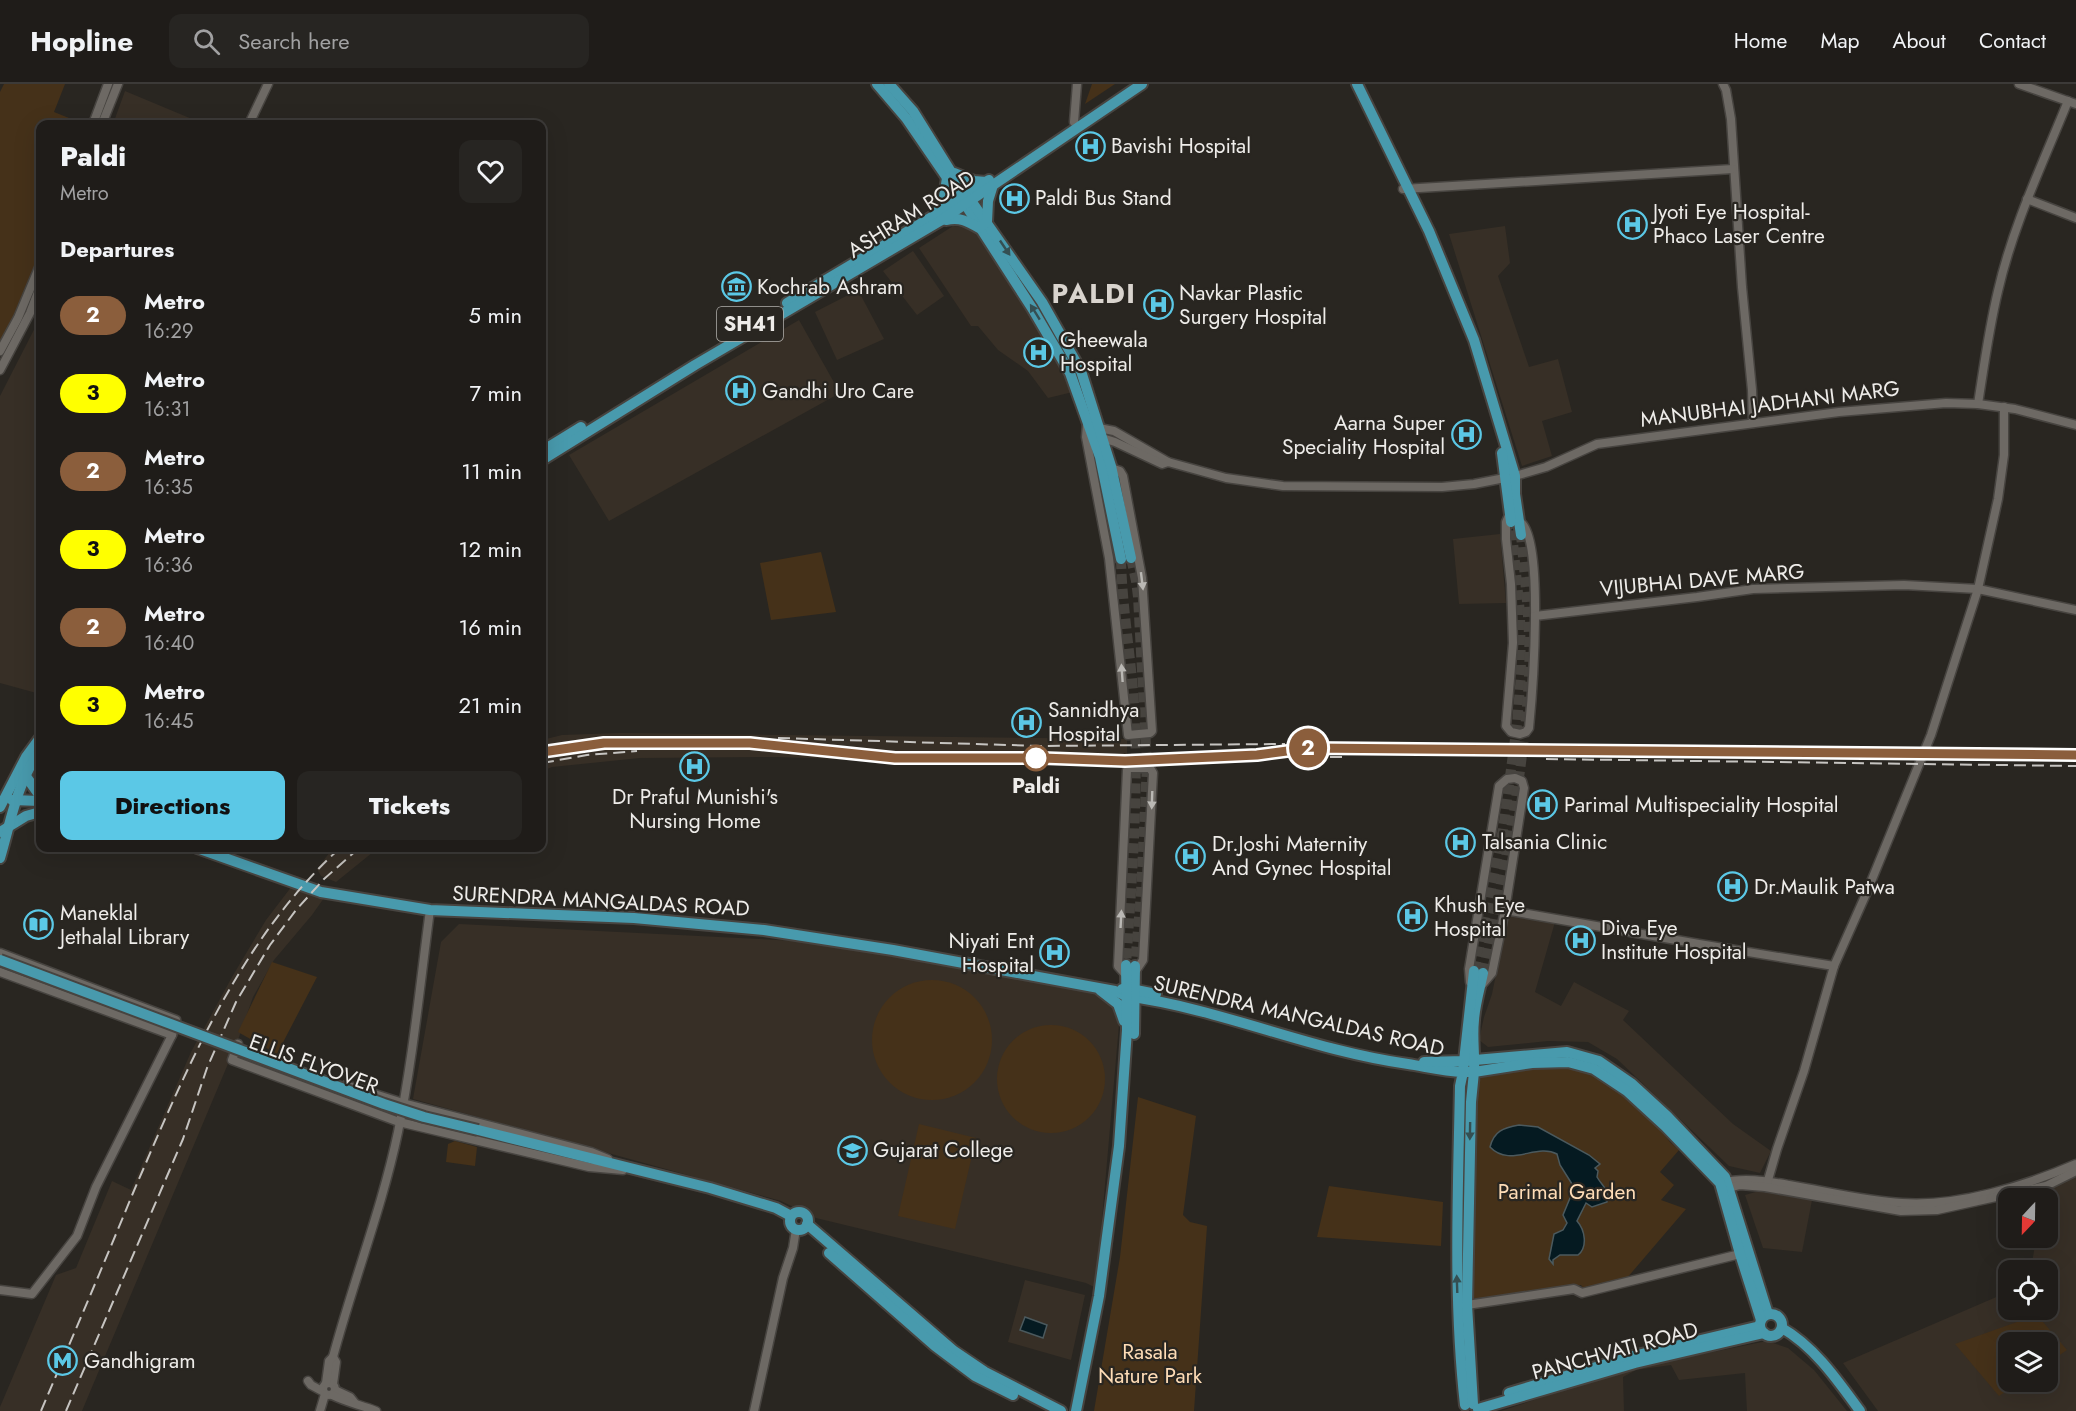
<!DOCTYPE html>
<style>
:root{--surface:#1f1c19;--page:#272522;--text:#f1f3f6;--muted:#a1a1a2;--line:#3c3a38;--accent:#5bc8e6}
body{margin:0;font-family:Jost,sans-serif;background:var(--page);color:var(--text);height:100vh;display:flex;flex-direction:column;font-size:22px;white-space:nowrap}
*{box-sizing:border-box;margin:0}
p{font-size:20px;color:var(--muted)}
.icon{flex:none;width:33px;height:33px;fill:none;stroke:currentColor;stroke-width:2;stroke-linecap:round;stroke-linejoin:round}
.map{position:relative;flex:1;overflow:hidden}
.details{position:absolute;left:36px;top:36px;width:510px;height:732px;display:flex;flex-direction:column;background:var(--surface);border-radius:12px;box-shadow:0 6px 24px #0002,0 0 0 2px var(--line)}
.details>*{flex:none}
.badge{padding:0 12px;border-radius:20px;font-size:21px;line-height:39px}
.needle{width:39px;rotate:202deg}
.controls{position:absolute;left:1998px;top:1104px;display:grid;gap:12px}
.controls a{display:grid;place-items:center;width:60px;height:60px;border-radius:12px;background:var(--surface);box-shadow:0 6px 24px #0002,0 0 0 2px var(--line);font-size:30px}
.map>.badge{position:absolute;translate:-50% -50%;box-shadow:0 0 0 3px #fff}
h2{padding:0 24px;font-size:22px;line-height:54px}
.round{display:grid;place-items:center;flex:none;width:63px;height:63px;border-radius:12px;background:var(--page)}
.head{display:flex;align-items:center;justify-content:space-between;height:102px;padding:0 24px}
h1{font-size:28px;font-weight:800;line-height:45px}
.primary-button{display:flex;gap:12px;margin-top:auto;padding:12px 24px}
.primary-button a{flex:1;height:69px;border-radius:12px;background:var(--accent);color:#111;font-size:24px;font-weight:800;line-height:69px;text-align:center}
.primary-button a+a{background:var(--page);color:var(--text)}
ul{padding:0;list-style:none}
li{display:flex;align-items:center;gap:18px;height:78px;padding:0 24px}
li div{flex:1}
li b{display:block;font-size:22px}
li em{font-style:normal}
li .badge{min-width:66px;font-weight:700;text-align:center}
header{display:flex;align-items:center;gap:36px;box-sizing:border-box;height:84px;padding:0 30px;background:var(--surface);border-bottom:2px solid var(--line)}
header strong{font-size:28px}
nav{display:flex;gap:33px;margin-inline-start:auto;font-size:21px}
.search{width:420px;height:54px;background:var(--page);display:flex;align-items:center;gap:15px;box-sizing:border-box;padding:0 21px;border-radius:12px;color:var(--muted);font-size:22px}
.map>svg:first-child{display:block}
</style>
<header>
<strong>Hopline</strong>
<div class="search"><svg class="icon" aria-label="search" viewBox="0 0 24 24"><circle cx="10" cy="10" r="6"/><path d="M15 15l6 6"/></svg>Search here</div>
<nav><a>Home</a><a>Map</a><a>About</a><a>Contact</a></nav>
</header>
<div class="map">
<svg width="2076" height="1327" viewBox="0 0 2076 1327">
<rect width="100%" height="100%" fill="#292621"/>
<g fill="#372f26" fill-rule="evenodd">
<polygon points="125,7 204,40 113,40"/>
<polygon points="953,142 969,144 983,156 1077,307 1048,314 1028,287 998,266 978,242 971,242 919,164"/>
<polygon points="1505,142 1510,179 1498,192 1529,283 1558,275 1572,328 1542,337 1552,372 1522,382 1449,150"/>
<polygon points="913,167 944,212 917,231 883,187"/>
<polygon points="858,206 884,255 837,276 815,228"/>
<polygon points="1147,209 1170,211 1169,232 1146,231"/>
<polygon points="40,234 40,610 0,599 0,312"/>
<polygon points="799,236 840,309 609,437 569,371"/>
<polygon points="1500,450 1506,519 1459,520 1453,455"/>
<polygon points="621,649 1127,655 1127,678 874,676 776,673 640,674 552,683 542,687 542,656 562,651"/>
<polygon points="333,764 378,764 336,798 321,792 317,785"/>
<polygon points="1728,789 1742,792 1738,818 1725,814"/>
<polygon points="292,802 324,814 312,831 274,876 253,913 238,956 82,1327 0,1327 0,1323 56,1191 76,1184 112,1097 131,1106 191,968 232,893 266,836"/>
<polygon points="1508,831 1555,838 1535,908 1561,922 1574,898 1629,927 1623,936 1733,1040 1771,1067 1760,1089 1729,1082 1617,975 1588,958 1548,957 1488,963 1479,956 1484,933 1492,910"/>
<polygon points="459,840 819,858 1120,912 1121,918 1096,1204 1086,1199 816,1134 781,1117 413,1015 441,858"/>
<path d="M2076,1091V1327H1878L1843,1279L2008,1208V1226H2048V1186H2031L2036,1154H2048V1114H2040L2041,1112L2049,1103ZM2008,1258H2048V1298H2008Z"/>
<polygon points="1766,1105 1813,1111 1802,1168 1763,1164 1745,1111"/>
<polygon points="1025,1196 1085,1211 1071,1276 1008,1258"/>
<polygon points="1767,1257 1788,1264 1814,1286 1847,1327 1747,1327 1745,1289 1679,1296 1671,1281 1636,1286 1623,1293 1624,1327 1501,1327 1624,1286"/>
</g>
<g fill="#453119">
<polygon points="4,0 65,0 54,28 84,40 40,40 40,168 13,233 0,257 0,8"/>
<polygon points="1092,0 1115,0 1085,20"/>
<polygon points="821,468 836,528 771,536 760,479"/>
<polygon points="272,878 317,893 277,970 238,948"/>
<circle cx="932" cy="956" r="60"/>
<circle cx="1051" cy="995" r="54"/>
<path d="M1557,978L1597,989L1659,1044L1670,1058L1679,1066L1660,1088L1674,1101L1661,1116L1686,1125L1627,1194L1584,1205L1581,1201L1480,1216L1471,1213C1471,1180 1468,1009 1482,992Z"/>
<polygon points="1138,1013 1196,1032 1183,1131 1190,1138 1207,1142 1194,1327 1094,1327 1120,1173"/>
<polygon points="919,1040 976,1054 955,1145 898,1132"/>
<polygon points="455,1057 477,1063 475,1082 446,1078 448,1060"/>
<polygon points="1329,1102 1443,1118 1441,1162 1317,1153"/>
<polygon points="2037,1231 2067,1266 2048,1279 2048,1258 2008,1258 2008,1298 2020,1298 1999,1312 1955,1260"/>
</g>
<g fill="#051a21" stroke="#4b595d" stroke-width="1.5">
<path d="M1519,1041L1538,1043L1589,1071L1600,1080L1595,1084L1598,1087L1597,1093C1602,1102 1610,1106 1607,1118L1592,1123L1586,1119L1577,1137C1585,1146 1588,1163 1578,1171H1560L1553,1176V1180L1549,1175L1554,1150L1563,1146L1567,1139L1563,1131L1570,1114L1572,1100L1560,1081L1557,1070C1536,1059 1510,1084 1490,1063C1494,1047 1503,1044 1519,1041Z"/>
<polygon points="1025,1233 1047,1241 1043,1254 1020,1246"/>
</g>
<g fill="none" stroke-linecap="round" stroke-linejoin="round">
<g stroke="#47443f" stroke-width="10" stroke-dasharray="10 5" stroke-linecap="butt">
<polyline points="1131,474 1136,497 1138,513 1147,680 1141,808 1135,882"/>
<path d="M1121,475C1122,523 1131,572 1134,620C1139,707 1132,795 1126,881"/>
<polyline points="1474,887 1503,745 1517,640 1521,590 1520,529 1511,438"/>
<path d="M1483,889C1503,791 1524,692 1529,592C1531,545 1525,498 1521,451"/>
</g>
<defs>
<g id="minor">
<polyline points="1723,0 1726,6 1731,35 1742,203 1752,306 1753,339"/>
<polyline points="2019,0 2076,20"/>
<polyline points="1074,38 1077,0"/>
<polyline points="93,40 108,0"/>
<polyline points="102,40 118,0"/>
<polyline points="249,40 268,0"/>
<polyline points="1403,105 1733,85"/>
<polyline points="2027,115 2076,134"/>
<polyline points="0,267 18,234 40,181"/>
<polyline points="0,286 30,229 40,203"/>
<path d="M1978,320C1984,282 1989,244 1998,207C2013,141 2043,79 2068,17"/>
<polyline points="1087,340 1086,353 1109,474 1128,651 1150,649 1152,647 1142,494 1123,392 1120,387 1111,384"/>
<polyline points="1094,345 1099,344 1114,347 1168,378"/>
<polyline points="1099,353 1115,358 1162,380 1168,378 1226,394 1283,402 1442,403 1474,400 1515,392 1546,383 1597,360 1839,328 1946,319 1978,320 2015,325 2076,341"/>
<path d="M1510,429L1506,438V455L1511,500L1513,559L1506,642L1511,648L1520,650L1526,648L1529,644C1532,614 1545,451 1520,438"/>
<polyline points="1535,532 1697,513 1753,505 1904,501 1978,505 2076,526"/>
<polyline points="1505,826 1699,860 1834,882"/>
<polyline points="0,869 176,936 172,951 96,1103 77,1152 32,1210 0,1206"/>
<polyline points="0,888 172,951"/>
<polyline points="1126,891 1118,882 1127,686 1129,684 1150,684 1153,689 1143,876 1135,888"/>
<polyline points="1470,898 1469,885 1499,702 1507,695 1515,694 1522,697 1524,704 1505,826 1492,889 1481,902"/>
<polyline points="238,960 232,976 399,1038 589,1083 623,1086"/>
<polyline points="346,1001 403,1019 591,1068 608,1075"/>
<path d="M1721,1099C1744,1093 1766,1097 1789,1101C1826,1107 1865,1117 1902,1119C1958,1123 2025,1102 2076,1080"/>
<polyline points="1766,1103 1777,1065 1804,987 1834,882 1866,810 1931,651 1978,505 1998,415 2004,371 2004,323"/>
<polyline points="1725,1105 1740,1101 1765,1103 1901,1127 1937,1126 2046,1102 2076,1087"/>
<polyline points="1467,1221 1574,1205 1582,1209 1740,1170"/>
<polyline points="333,1273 336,1278 333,1300"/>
<polyline points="308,1297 311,1301 322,1307"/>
<circle cx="329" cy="1305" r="6"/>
<path d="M326,1299L329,1277L333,1273C353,1198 382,1124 398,1048C413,975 420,900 430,826"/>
<polyline points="335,1306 350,1313 354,1318"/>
<path d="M332,1311C346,1318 361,1321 376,1327"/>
<polyline points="320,1327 325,1310"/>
<polyline points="754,1327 783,1194 793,1164 796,1145"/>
</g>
<g id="major">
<polyline points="877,0 906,34 965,120 1032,224 1070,289 1100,373 1121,475"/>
<polyline points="889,0 913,27 951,88 1042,218 1081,287 1111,382 1131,474"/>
<polyline points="1357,0 1429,147 1474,256 1515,392 1515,410 1521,451"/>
<polyline points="954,89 974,97 986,98"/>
<polyline points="938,127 943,119 947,94"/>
<path d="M946,136C960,133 967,137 979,144L987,138L988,117L993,101"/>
<polyline points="787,219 935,131 989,96"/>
<polyline points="542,367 581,343"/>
<polyline points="1502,369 1511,438"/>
<polyline points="542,376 695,281 940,137 1142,0"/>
<polyline points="25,691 40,712"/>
<polyline points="12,716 40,717"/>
<polyline points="0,723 26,673 40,654"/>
<polyline points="0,748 26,732 40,728"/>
<path d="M197,764L321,808L430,826L634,834L764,846L893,866L1115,907L1126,912C1222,925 1312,967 1408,980C1427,983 1444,987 1463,988L1460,1002C1458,1109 1453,1215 1465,1321"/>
<path d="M0,774C11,737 17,698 40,667"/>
<path d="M1483,889C1480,904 1475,920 1474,936C1472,954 1475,971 1474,988H1463L1464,977L1475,976L1567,968L1599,977L1631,999L1667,1032L1725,1093L1768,1230"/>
<polyline points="1122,905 1126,904 1156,910"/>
<polyline points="1100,906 1118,920 1124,937"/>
<polyline points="1134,950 1135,882"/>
<polyline points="1424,978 1464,977 1474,887"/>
<polyline points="478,1046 710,1104 776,1124 791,1132"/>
<circle cx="799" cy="1137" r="9"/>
<polyline points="807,1140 954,1267 985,1288 1061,1327"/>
<polyline points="829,1169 935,1262 975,1292 1013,1311"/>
<circle cx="1771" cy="1241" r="11"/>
<path d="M1782,1244C1815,1263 1838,1297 1860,1327"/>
<polyline points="1509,1309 1633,1272 1760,1242"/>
<polyline points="1473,1320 1467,1221 1471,1018 1474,988 1532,979 1568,978 1594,985 1627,1007 1665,1042 1720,1099 1740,1170 1761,1236"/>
<polyline points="1478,1325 1635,1279 1764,1249"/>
<polyline points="1076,1327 1099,1212 1119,1062 1127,946 1126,881"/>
</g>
</defs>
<use href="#minor" stroke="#474440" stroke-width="11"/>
<use href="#major" stroke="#474440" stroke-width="14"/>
<use href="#minor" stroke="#6d6964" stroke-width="8"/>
<use href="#major" stroke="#489aad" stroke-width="10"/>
<g stroke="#c6c4c1" stroke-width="2" stroke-dasharray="12 6" stroke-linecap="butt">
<polyline points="778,654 1041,662 1285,660"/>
<polyline points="542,668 604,659 750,659 895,674 1043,674 1125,677 1257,671 1310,664 2076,671"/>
<polyline points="1294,673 1348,673"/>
<polyline points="1546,675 2076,682"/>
<polyline points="542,679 587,671 637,667"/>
<path d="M41,1327C72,1254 103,1182 133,1109C186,986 239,856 340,764"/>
<polyline points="66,1327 183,1055 207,984 236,918 270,861 296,826 324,795 359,764"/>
</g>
<defs>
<polyline id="major-bridge" points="0,876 384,1020 424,1033 478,1046"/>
</defs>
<use href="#major-bridge" stroke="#474440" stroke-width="14" stroke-linecap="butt"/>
<use href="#major-bridge" stroke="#489aad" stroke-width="10"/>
</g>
<defs><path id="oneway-solid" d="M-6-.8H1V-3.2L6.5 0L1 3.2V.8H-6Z" transform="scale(1.5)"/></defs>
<g fill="#344f52">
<use href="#oneway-solid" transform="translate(1005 164) rotate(56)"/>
<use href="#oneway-solid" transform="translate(1035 228) rotate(-122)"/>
<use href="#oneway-solid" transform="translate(1470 1047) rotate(91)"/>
<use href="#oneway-solid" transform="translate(1457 1200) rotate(-92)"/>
</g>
<g fill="#bab8b4">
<use href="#oneway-solid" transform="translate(1142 497) rotate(83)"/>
<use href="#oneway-solid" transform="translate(1122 589) rotate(-94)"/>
<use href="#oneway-solid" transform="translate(1152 716) rotate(92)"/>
<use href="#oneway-solid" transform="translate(1121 835) rotate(-87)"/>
</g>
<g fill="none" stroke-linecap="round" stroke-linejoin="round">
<defs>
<polyline id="line" points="542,668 604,659 750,659 895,674 1042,674 1125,677 1257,671 1310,664 2076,671"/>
</defs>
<use href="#line" stroke="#fff" stroke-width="14"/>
<use href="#line" stroke="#8b5e3c" stroke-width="9"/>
</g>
<defs>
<symbol id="hospital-ring" viewBox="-11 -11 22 22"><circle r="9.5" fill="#292621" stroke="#5bc8e6" stroke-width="1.5"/><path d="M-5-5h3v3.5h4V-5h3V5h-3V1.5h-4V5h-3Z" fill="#5bc8e6"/></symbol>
<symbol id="museum-ring" viewBox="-11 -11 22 22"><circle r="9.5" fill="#292621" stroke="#5bc8e6" stroke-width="1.5"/><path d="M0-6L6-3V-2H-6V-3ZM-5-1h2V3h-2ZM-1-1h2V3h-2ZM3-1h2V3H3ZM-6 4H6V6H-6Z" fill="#5bc8e6"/></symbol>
<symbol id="library-ring" viewBox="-11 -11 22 22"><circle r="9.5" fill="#292621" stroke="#5bc8e6" stroke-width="1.5"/><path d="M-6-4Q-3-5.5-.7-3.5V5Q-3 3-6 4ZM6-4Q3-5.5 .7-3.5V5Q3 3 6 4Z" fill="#5bc8e6"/></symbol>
<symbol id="university-ring" viewBox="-11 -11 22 22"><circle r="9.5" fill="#292621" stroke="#5bc8e6" stroke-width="1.5"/><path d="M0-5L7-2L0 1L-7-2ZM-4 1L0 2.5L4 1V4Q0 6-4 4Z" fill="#5bc8e6"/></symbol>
<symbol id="metro-ring" viewBox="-11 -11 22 22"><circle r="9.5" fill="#292621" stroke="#5bc8e6" stroke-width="1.5"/><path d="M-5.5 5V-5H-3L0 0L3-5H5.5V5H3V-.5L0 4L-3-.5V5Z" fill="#5bc8e6"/></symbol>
</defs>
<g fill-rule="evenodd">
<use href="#hospital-ring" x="1074" y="46" width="33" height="33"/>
<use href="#hospital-ring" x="998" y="98" width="33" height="33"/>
<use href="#hospital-ring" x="1616" y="124" width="33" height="33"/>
<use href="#museum-ring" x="720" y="186" width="33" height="33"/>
<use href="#hospital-ring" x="1142" y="204" width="33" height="33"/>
<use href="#hospital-ring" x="1022" y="252" width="33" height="33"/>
<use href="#hospital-ring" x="724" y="290" width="33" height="33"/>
<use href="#hospital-ring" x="1450" y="334" width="33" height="33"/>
<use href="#hospital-ring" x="1010" y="622" width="33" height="33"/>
<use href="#hospital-ring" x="678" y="666" width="33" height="33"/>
<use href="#hospital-ring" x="1526" y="704" width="33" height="33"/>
<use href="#hospital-ring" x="1444" y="742" width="33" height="33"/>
<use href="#hospital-ring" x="1174" y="756" width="33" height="33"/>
<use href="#hospital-ring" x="1716" y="786" width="33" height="33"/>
<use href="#hospital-ring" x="1396" y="816" width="33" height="33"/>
<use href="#library-ring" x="22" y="824" width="33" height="33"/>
<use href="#hospital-ring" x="1564" y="840" width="33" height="33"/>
<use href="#hospital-ring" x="1038" y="852" width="33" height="33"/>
<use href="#university-ring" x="836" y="1050" width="33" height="33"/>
<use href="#metro-ring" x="46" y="1260" width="33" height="33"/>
</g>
<circle fill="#fff" stroke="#8b5e3c" stroke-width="3" cx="1036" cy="674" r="12"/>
<g text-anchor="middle" stroke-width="4.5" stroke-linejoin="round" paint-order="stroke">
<rect fill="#292621" stroke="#b3b1ad" stroke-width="1.5" x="717" y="223" width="66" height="34" rx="4.5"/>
<g font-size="20" font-weight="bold" fill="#eeece9">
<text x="750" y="247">SH41</text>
</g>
<g font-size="21" fill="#eeece9" stroke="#292621" text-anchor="start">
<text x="1111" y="69">Bavishi Hospital</text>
<text x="1035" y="121">Paldi Bus Stand</text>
<text x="1653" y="135">Jyoti Eye Hospital-<tspan x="1653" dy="24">Phaco Laser Centre</tspan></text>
<text x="757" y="210">Kochrab Ashram</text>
<text x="1179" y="216">Navkar Plastic<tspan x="1179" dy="24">Surgery Hospital</tspan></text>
<text x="1060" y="263">Gheewala<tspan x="1060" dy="24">Hospital</tspan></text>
<text x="762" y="314">Gandhi Uro Care</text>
<text x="1445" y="346" text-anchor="end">Aarna Super<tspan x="1445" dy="24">Speciality Hospital</tspan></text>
<text x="1048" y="633">Sannidhya<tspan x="1048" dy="24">Hospital</tspan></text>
<text x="695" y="720" text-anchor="middle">Dr Praful Munishi's<tspan x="695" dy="24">Nursing Home</tspan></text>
<text x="1564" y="728">Parimal Multispeciality Hospital</text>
<text x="1482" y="765">Talsania Clinic</text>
<text x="1212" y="767">Dr.Joshi Maternity<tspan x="1212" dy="24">And Gynec Hospital</tspan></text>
<text x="1754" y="810">Dr.Maulik Patwa</text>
<text x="1434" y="828">Khush Eye<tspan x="1434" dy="24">Hospital</tspan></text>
<text x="60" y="836">Maneklal<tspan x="60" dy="24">Jethalal Library</tspan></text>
<text x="1601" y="851">Diva Eye<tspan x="1601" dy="24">Institute Hospital</tspan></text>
<text x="1034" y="864" text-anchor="end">Niyati Ent<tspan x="1034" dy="24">Hospital</tspan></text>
<text x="873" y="1073">Gujarat College</text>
<text x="84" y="1284">Gandhigram</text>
</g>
<g font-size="21" fill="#eeece9" stroke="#292621">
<text transform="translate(911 130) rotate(-32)" y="7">ASHRAM ROAD</text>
<text transform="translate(1770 320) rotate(-7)" y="7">MANUBHAI JADHANI MARG</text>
<text transform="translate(1702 496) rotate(-5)" y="7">VIJUBHAI DAVE MARG</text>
<text transform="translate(601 817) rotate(3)" y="7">SURENDRA MANGALDAS ROAD</text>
<text transform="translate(1299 932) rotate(13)" y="7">SURENDRA MANGALDAS ROAD</text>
<text transform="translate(314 980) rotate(20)" y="7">ELLIS FLYOVER</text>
<text transform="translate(1615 1267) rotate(-15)" y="7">PANCHVATI ROAD</text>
</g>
<g font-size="21" font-weight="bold" fill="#eeece9" stroke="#292621">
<text x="1036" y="709">Paldi</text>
</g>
<g font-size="21" fill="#fedcb6" stroke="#292621">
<text x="1567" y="1115">Parimal Garden</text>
<text x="1150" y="1275">Rasala<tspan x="1150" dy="24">Nature Park</tspan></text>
</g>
<g font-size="27" font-weight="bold" letter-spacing="1.5" fill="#d9d4ce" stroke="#292621">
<text x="1094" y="219">PALDI</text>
</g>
</g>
</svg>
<div class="controls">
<a><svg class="needle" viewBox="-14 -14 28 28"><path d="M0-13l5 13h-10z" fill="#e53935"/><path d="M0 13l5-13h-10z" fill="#a1a1a2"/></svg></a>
<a><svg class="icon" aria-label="locate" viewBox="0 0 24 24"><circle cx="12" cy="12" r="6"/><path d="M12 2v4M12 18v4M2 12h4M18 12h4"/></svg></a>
<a><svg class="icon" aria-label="layers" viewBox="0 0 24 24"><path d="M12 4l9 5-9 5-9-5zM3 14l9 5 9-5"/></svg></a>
</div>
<b class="badge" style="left:1308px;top:664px;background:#8b5e3c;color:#fff">2</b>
<section class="details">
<div class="head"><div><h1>Paldi</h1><p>Metro</p></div><a class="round"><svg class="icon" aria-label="heart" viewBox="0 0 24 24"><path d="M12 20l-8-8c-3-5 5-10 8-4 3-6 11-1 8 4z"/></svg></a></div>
<h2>Departures</h2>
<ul>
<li><span class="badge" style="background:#8b5e3c;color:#fff">2</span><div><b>Metro</b><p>16:29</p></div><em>5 min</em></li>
<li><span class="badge" style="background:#ff0;color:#111">3</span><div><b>Metro</b><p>16:31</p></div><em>7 min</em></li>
<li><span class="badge" style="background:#8b5e3c;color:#fff">2</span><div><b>Metro</b><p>16:35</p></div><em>11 min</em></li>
<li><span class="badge" style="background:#ff0;color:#111">3</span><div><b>Metro</b><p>16:36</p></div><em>12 min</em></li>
<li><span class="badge" style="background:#8b5e3c;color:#fff">2</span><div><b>Metro</b><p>16:40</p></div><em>16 min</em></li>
<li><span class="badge" style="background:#ff0;color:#111">3</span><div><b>Metro</b><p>16:45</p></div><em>21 min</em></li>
</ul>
<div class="primary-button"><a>Directions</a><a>Tickets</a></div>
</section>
</div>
